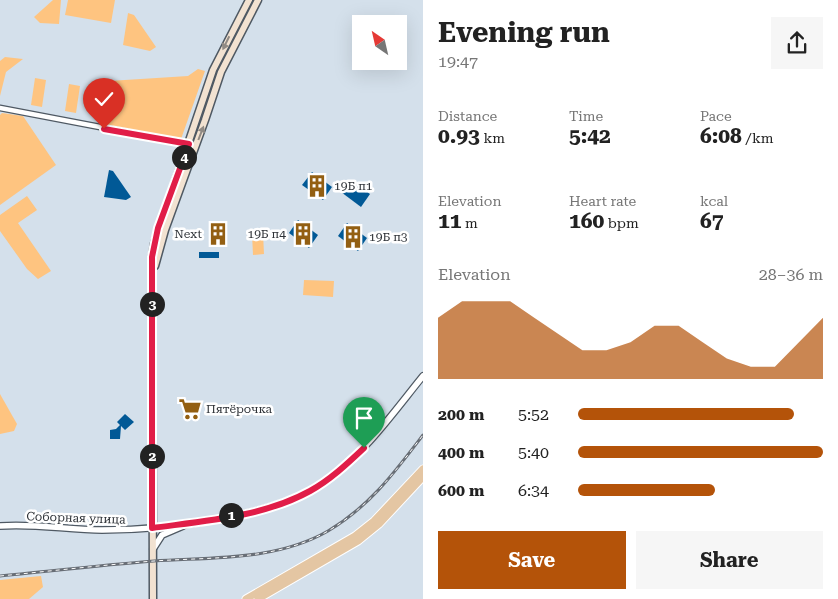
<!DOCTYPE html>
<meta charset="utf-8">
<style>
body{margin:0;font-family:"Roboto Serif",serif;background:#f6f6f6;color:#222;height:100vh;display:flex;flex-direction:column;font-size:19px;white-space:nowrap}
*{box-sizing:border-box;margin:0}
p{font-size:16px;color:#767676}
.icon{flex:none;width:28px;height:28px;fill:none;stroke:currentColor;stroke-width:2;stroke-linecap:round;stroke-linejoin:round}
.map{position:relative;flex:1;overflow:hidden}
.panel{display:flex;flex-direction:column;background:#fff;width:415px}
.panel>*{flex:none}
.needle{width:32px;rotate:326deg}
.controls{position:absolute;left:352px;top:15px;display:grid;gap:10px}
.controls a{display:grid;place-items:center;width:55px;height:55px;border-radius:0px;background:#fff;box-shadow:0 5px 20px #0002;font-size:25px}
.pin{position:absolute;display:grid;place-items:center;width:42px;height:42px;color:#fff;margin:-51px -21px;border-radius:50% 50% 50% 0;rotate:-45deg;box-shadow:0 0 5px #0007}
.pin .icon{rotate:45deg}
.km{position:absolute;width:25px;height:25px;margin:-12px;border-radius:50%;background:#222;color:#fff;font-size:14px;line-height:25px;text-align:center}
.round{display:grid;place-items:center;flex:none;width:52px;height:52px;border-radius:0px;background:#f6f6f6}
.summary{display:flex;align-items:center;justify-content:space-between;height:85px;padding:0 15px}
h1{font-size:28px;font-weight:700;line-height:38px}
.metrics{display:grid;grid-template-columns:repeat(3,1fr);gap:8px;height:85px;padding:5px 15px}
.metrics div{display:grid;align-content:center}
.metrics b{font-size:21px;font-weight:700}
.metrics small{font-size:14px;font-weight:400}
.metrics p{font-size:14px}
.chart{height:140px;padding:10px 15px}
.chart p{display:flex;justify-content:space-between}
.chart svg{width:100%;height:90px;margin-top:5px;fill:#b45309;opacity:.7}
.primary-button{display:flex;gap:10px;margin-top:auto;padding:10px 15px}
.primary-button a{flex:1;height:58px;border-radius:0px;background:#b45309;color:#fff;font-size:20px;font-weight:700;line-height:58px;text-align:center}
.primary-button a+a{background:#f6f6f6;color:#222}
ul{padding:0 15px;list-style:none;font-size:16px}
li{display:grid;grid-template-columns:80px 60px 1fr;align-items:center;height:38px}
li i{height:12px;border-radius:6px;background:#b45309}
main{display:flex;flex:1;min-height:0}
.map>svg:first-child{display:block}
</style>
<main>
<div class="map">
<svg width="423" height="599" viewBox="0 0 423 599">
<rect width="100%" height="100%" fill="#d4e0eb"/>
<g fill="#fec480">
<polygon points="53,0 61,0 59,24 40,23 34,17"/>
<polygon points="68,0 115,0 111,23 65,15"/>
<polygon points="128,13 134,15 156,47 150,51 123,45"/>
<polygon points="5,57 23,59 6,72 0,96 0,61"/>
<polygon points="198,69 205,71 180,142 100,128 109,81 188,76"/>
<polygon points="35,78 46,80 42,107 31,105"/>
<polygon points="69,84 80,86 76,113 65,111"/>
<polygon points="2,113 23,116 56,165 0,205 0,115"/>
<polygon points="27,196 37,210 18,223 51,271 38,279 27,269 0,231 0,215"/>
<polygon points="263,233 264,254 253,255 252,234"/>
<polygon points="304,280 334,281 333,297 303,295"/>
<polygon points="0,394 17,424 14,431 0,434"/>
<polygon points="41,576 43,587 29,599 0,599 0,580"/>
</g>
<g fill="#015996">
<polygon points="109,170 113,171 131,197 126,200 104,197"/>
<polygon points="312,172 332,187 323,200 302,185"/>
<polygon points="350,180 370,194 361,207 341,192"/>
<polygon points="298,220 318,235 309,248 289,233"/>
<polygon points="347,223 367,238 358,251 338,236"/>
<polygon points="210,226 226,226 227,242 210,242"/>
<rect x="199" y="252" width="20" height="6"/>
<polygon points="125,414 134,422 125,430 121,426 120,439 110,439 110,430 116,429 120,425 117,422"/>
</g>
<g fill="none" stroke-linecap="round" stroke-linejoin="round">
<defs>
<polyline id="minor" points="0,108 189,144"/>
<g id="tertiary">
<path d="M0 526C34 523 68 530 102 530 164 530 275 518 326 481 365 453 393 413 423 376"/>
<polyline points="153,549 162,535 183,526"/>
</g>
<g id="secondary">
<polyline points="155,266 165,230 205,120 221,72 258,0"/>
<polyline points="153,599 152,257 154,244 213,70 249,0"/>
</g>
<g id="primary">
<polyline points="246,599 355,536 374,521 423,469"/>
<polyline points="258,599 358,541 379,524 423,477"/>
</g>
</defs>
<use href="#minor" stroke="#4f5963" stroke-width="7"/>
<use href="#tertiary" stroke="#4f5963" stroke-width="8"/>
<use href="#secondary" stroke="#4f5963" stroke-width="9"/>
<use href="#primary" stroke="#fff" stroke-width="9"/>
<use href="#minor" stroke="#fff" stroke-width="4.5"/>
<use href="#tertiary" stroke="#fff" stroke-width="5.5"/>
<use href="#secondary" stroke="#f2e2d1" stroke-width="6"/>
<use href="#primary" stroke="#e4c6a3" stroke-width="7"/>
<defs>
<path id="rail" d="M0 576C51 571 103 565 154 561 212 557 276 561 328 531 370 506 394 473 423 435"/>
</defs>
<use href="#rail" stroke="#686e76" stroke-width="3"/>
<use href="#rail" stroke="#fff" stroke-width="1" stroke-dasharray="4" stroke-linecap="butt"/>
</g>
<defs><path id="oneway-solid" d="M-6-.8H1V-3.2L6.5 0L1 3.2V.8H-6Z" transform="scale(1.25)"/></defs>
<g fill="#908a84">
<use href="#oneway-solid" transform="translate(226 43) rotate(116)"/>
<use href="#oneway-solid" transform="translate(201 133) rotate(-69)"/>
</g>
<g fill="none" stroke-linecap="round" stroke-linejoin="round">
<defs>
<path id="route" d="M104 129 189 144 158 228 152 257V528C204 521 263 517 310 491 330 480 347 464 364 448"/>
</defs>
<use href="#route" stroke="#fff" stroke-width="10"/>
<use href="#route" stroke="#e11d48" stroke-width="6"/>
</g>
<defs>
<symbol id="building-bare" viewBox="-9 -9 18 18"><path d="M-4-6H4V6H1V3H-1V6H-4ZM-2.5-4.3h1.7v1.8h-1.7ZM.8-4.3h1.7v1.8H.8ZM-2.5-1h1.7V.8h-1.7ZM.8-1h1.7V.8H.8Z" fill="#935f12" stroke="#fff" stroke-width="2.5" paint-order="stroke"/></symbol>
<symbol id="supermarket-bare" viewBox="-9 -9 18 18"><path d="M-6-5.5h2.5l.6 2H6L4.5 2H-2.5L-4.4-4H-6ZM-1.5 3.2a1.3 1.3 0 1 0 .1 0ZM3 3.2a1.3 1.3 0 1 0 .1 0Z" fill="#935f12" stroke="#fff" stroke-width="2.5" paint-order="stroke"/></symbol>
</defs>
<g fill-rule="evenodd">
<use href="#building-bare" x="301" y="170" width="32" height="32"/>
<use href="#building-bare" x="202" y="218" width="32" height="32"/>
<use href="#building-bare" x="287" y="218" width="32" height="32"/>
<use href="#building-bare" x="337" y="221" width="32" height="32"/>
<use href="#supermarket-bare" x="174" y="393" width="32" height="32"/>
</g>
<g text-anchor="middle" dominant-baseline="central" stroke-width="5" stroke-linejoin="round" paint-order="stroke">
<g font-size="12" fill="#2e3237" stroke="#fff" text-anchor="start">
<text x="334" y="186">19Б п1</text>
<text x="202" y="234" text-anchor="end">Next</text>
<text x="286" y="234" text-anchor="end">19Б п4</text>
<text x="369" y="237">19Б п3</text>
<text x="206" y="409">Пятёрочка</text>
</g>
<g font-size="12" fill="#2e3237" stroke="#fff">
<text transform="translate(76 518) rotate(2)">Соборная улица</text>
</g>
</g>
</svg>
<div class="controls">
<a><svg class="needle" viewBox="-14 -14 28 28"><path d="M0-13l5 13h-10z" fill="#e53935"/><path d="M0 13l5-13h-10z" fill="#767676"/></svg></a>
</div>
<div class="pin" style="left:364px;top:448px;background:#1e9e55"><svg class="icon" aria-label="arrive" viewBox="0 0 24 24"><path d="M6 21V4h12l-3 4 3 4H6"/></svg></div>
<div class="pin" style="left:104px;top:129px;background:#d93025"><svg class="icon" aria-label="check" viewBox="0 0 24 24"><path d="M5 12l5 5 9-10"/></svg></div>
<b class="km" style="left:231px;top:515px">1</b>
<b class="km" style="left:152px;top:456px">2</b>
<b class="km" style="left:152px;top:304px">3</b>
<b class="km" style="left:184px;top:157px">4</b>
</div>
<section class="panel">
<div class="summary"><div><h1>Evening run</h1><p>19:47</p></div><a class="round"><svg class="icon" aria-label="share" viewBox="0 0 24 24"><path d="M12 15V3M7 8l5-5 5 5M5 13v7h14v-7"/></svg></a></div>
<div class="metrics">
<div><p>Distance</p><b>0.93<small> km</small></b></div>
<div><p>Time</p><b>5:42</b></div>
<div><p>Pace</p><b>6:08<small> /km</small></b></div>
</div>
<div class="metrics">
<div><p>Elevation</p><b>11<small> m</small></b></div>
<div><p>Heart rate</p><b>160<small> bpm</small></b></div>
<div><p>kcal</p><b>67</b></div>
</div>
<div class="chart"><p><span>Elevation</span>28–36 m</p>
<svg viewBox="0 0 160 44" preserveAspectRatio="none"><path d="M0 44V14L10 6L20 6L30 6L40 14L50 22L60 30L70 30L80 26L90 18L100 18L110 26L120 34L130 38L140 38L150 26L160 14V44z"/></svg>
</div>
<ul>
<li><b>200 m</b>5:52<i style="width:88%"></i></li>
<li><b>400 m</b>5:40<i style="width:100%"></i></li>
<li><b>600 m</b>6:34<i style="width:56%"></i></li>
</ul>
<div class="primary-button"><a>Save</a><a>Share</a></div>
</section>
</main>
